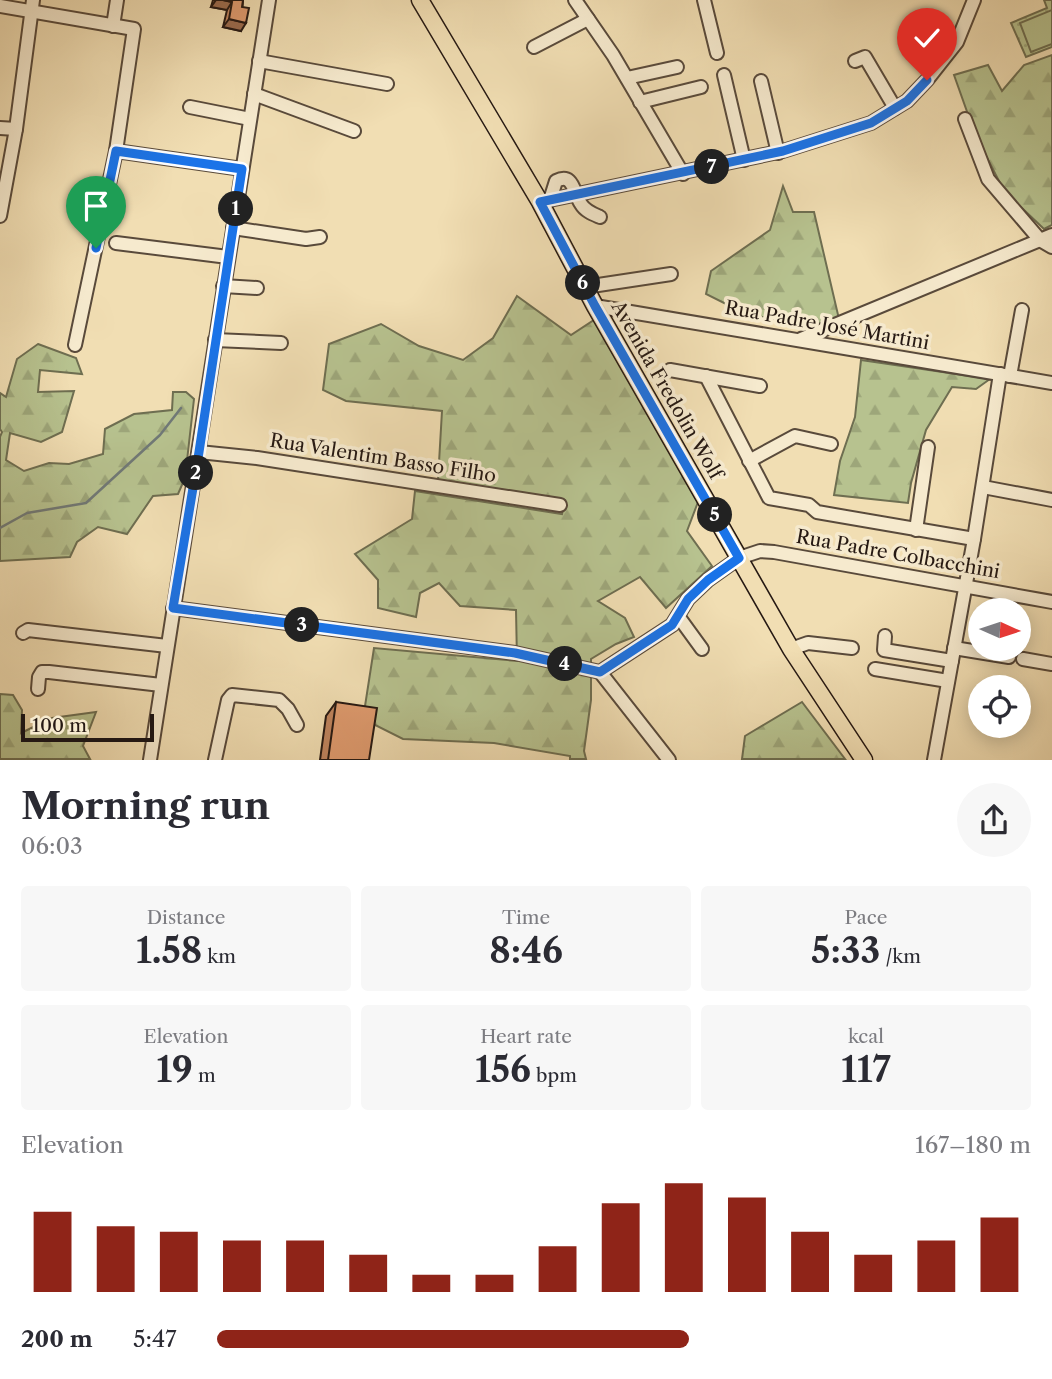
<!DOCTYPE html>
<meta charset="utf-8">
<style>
body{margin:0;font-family:"Libre Caslon Text",serif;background:#f7f7f7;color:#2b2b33;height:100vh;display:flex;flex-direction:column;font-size:26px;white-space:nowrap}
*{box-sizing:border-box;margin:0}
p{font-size:23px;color:#7c7c81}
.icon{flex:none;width:38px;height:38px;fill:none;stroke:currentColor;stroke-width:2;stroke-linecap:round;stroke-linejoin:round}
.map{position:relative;height:760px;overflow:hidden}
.panel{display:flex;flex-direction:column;background:#fff;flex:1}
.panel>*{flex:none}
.needle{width:46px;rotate:93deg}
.fabs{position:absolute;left:968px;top:598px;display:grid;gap:14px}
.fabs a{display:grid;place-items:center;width:63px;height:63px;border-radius:50%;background:#fff;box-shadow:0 4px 18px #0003;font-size:35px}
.scale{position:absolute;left:21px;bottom:18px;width:133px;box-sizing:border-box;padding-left:7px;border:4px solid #261913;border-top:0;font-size:19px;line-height:24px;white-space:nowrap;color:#261913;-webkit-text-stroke:5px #f6eace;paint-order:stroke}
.pin{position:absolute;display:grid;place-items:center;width:60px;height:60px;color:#fff;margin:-72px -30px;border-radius:50% 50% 50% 0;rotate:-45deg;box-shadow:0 0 7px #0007}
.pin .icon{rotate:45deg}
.km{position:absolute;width:35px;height:35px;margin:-18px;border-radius:50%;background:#222;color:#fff;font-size:19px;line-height:35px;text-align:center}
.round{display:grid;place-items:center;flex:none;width:74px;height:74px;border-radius:37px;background:#f7f7f7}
.summary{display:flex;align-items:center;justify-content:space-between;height:119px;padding:0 21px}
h1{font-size:38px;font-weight:700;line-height:52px}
.figures{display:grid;grid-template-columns:repeat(3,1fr);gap:10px;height:119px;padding:7px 21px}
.figures div{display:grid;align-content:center;border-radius:7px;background:#f7f7f7;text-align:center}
.figures b{font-size:35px;font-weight:700}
.figures small{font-size:19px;font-weight:400}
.figures p{font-size:19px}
.chart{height:196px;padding:14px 21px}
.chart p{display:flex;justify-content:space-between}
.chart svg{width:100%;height:126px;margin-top:7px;stroke:#8f2418;stroke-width:6}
ul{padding:0 21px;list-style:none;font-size:23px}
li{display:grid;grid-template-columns:112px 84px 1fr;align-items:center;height:52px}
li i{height:18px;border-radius:9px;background:#8f2418}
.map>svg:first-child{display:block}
</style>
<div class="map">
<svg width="1052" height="760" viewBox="0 0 1052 760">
<defs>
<pattern id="grass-dots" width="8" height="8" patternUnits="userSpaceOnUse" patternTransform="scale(1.75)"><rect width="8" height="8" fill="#b7c28f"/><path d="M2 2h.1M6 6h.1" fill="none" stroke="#9da67a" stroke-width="1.8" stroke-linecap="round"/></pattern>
<pattern id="forest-firs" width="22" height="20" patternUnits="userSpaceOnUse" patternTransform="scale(1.75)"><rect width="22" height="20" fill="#b7c28f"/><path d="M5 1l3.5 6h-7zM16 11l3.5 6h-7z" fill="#9da67a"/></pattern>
</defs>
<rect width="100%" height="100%" fill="#f1deb3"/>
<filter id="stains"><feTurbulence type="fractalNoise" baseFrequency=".00286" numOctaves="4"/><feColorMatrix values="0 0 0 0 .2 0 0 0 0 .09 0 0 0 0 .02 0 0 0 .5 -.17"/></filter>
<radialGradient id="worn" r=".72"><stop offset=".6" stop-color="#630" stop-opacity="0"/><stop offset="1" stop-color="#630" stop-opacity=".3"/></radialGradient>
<polygon fill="url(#grass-dots)" stroke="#6e6e51" stroke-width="2" points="1044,0 1052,0 1052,47 1026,57 1011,23 1047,8"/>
<g fill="url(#forest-firs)" stroke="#6e6e51" stroke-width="2">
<polygon points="1052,55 1052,225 1044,229 1004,191 975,134 954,75 988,65 1002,91 1024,65"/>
<polygon points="783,186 793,212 814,212 839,319 809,329 742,312 706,294 711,271 770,230"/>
<polygon points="517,296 571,335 597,318 698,502 687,531 712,566 666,608 640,577 598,601 625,618 634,637 616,644 591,659 591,700 584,751 586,759 570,759 570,756 494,743 403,739 363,719 374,648 517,661 516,610 460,606 439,583 420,593 416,617 378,608 378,580 355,554 412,519 415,491 562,514 565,500 438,480 442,411 346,401 323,390 329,344 381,324 419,346 463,360 493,338"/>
<polygon points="38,344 76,358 82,374 40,370 38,392 74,391 62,432 41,442 10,433 6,460 24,471 49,463 69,464 103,454 105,429 134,414 172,410 173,392 186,392 194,399 185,478 178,494 153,496 127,534 98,527 77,542 70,557 0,561 0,437 2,432 0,429 0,393 6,397 17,359"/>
<polygon points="861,360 990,379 976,389 952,387 926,430 911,483 908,503 834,495 840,461 855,417"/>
<polygon points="0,694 13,695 22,710 21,733 52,718 96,712 83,746 90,759 0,759"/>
<polygon points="802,702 845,759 742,759 745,736"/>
</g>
<polygon fill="#b7c28f" stroke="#6e6e51" stroke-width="2" points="1052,10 1052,44 1031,52 1020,23"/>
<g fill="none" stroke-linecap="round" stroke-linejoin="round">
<polyline stroke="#707977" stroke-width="2.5" points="0,528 27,513 86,503 160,435 181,408"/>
<defs>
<g id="minor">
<polyline points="575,0 613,55 683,174"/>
<polyline points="704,0 717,53"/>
<polyline points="0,6 134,29 116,151 75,345"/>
<polyline points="113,26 117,0"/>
<polyline points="534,47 588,19"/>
<polyline points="259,61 387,84"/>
<polyline points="855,61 865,57 895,108"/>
<polyline points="724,75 744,160"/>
<polyline points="627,78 677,67"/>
<polyline points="761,81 778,153"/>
<polyline points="254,94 354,131"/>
<polyline points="640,102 701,87"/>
<polyline points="190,107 250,119"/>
<polyline points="965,119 988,179 1040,240 1052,247"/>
<polyline points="0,128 16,129"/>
<polyline points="116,151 242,169"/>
<path d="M550 200 556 181C574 172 573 193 581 204 585 211 593 214 600 217"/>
<polyline points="540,202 783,151 871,123 907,101 927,80 957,42 974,0"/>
<polyline points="0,216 16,129 33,0"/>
<polyline points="233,228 306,239 320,237"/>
<polyline points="116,243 228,257"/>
<polyline points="223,286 257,288"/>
<polyline points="585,287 671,274"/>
<polyline points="595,306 1052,383"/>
<polyline points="801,339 1052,235"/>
<polyline points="215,340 281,343"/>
<polyline points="670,370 760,386"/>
<polyline points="706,376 769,498 809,505 817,512 974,539"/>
<polyline points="1010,376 1022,310"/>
<polyline points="199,452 257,458 560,505"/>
<polyline points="749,461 795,436 831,444"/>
<polyline points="983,487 1052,500"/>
<polyline points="916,530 928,447"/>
<polyline points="173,608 515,653 600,672 672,625 688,599 708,580 739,558 760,551 774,552 1052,602"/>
<polyline points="678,616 702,649"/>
<polyline points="23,633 28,630 167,646"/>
<polyline points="885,636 884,650 952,661"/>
<polyline points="954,648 1009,657"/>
<polyline points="791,649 808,643 852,648"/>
<polyline points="1023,659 1052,664"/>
<polyline points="875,669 948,681"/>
<polyline points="600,672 669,760"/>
<polyline points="38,689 39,677 42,672 49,672 161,685"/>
<polyline points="150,760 269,0"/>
<polyline points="215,760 228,700 232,695 279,700 288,709 297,725"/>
<polyline points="934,760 974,539 1000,374"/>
</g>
<polyline id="major" points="420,0 540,202 595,306 791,649 864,760"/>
</defs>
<use href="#minor" stroke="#594a3b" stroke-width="16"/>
<use href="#major" stroke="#261913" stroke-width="19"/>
<use href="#minor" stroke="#f6eace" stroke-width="12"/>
<use href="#major" stroke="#f1deb3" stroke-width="16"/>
</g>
<g fill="#c0855f" stroke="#261913" stroke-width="2">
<polygon points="213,0 243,0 241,31 223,27 227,10 211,7"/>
<polygon points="336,702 369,760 320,760 326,716"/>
</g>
<g fill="#9c6c4e" stroke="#261913" stroke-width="2">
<polygon points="216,0 223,0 232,2 227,10 211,7"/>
<polygon points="229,19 246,23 241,31 223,27"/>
</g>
<g fill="#df9b6f" stroke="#261913" stroke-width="2">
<polygon points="223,0 243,0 242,7 249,8 246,23 229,19 232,2"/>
<polygon points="336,702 377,708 369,760 328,760"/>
</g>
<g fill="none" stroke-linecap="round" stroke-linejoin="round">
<defs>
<polyline id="route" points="96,248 116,151 242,169 199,452 173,608 515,653 600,672 672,625 688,599 708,580 739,558 595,306 540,202 783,151 871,123 907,101 927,80"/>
</defs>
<use href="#route" stroke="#fff" stroke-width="14"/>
<use href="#route" stroke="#1a73e8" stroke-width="9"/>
</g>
<g text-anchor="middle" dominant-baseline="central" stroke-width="7" stroke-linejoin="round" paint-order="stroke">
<g font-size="19" fill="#261913" stroke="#f6eace">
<text transform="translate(827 325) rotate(10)">Rua Padre José Martini</text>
<text transform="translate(667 390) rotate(60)">Avenida Fredolin Wolf</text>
<text transform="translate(383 458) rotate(9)">Rua Valentim Basso Filho</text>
<text transform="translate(898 554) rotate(10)">Rua Padre Colbacchini</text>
</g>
</g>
<rect width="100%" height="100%" filter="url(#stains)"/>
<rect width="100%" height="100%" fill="url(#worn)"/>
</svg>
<div class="fabs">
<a><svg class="needle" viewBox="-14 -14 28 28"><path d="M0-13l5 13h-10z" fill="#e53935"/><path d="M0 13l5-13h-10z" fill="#7c7c81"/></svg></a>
<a><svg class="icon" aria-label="locate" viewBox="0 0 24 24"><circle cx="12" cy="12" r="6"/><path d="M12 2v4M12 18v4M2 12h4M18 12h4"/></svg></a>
</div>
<div class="scale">100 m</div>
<div class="pin" style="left:96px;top:248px;background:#1e9e55"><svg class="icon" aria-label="arrive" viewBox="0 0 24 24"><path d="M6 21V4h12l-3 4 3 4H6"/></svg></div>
<div class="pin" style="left:927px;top:80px;background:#d93025"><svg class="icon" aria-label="check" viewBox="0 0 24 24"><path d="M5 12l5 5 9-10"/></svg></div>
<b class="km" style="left:236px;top:209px">1</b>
<b class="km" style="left:196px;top:473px">2</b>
<b class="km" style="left:302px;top:625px">3</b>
<b class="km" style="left:565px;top:664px">4</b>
<b class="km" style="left:715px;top:515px">5</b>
<b class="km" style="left:583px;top:283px">6</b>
<b class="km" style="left:712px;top:167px">7</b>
</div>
<section class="panel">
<div class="summary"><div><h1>Morning run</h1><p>06:03</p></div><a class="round"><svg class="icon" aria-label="share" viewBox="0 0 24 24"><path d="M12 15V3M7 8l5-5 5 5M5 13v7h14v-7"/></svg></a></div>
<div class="figures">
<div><p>Distance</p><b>1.58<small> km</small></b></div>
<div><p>Time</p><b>8:46</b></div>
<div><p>Pace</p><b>5:33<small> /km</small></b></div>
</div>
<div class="figures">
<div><p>Elevation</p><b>19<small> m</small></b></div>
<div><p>Heart rate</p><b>156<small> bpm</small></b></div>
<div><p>kcal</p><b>117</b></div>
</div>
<div class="chart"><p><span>Elevation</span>167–180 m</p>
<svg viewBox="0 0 160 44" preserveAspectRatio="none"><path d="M5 44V16M15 44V21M25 44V23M35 44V26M45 44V26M55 44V31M65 44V38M75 44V38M85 44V28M95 44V13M105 44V6M115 44V11M125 44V23M135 44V31M145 44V26M155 44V18"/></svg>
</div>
<ul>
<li><b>200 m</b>5:47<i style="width:58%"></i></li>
</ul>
</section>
